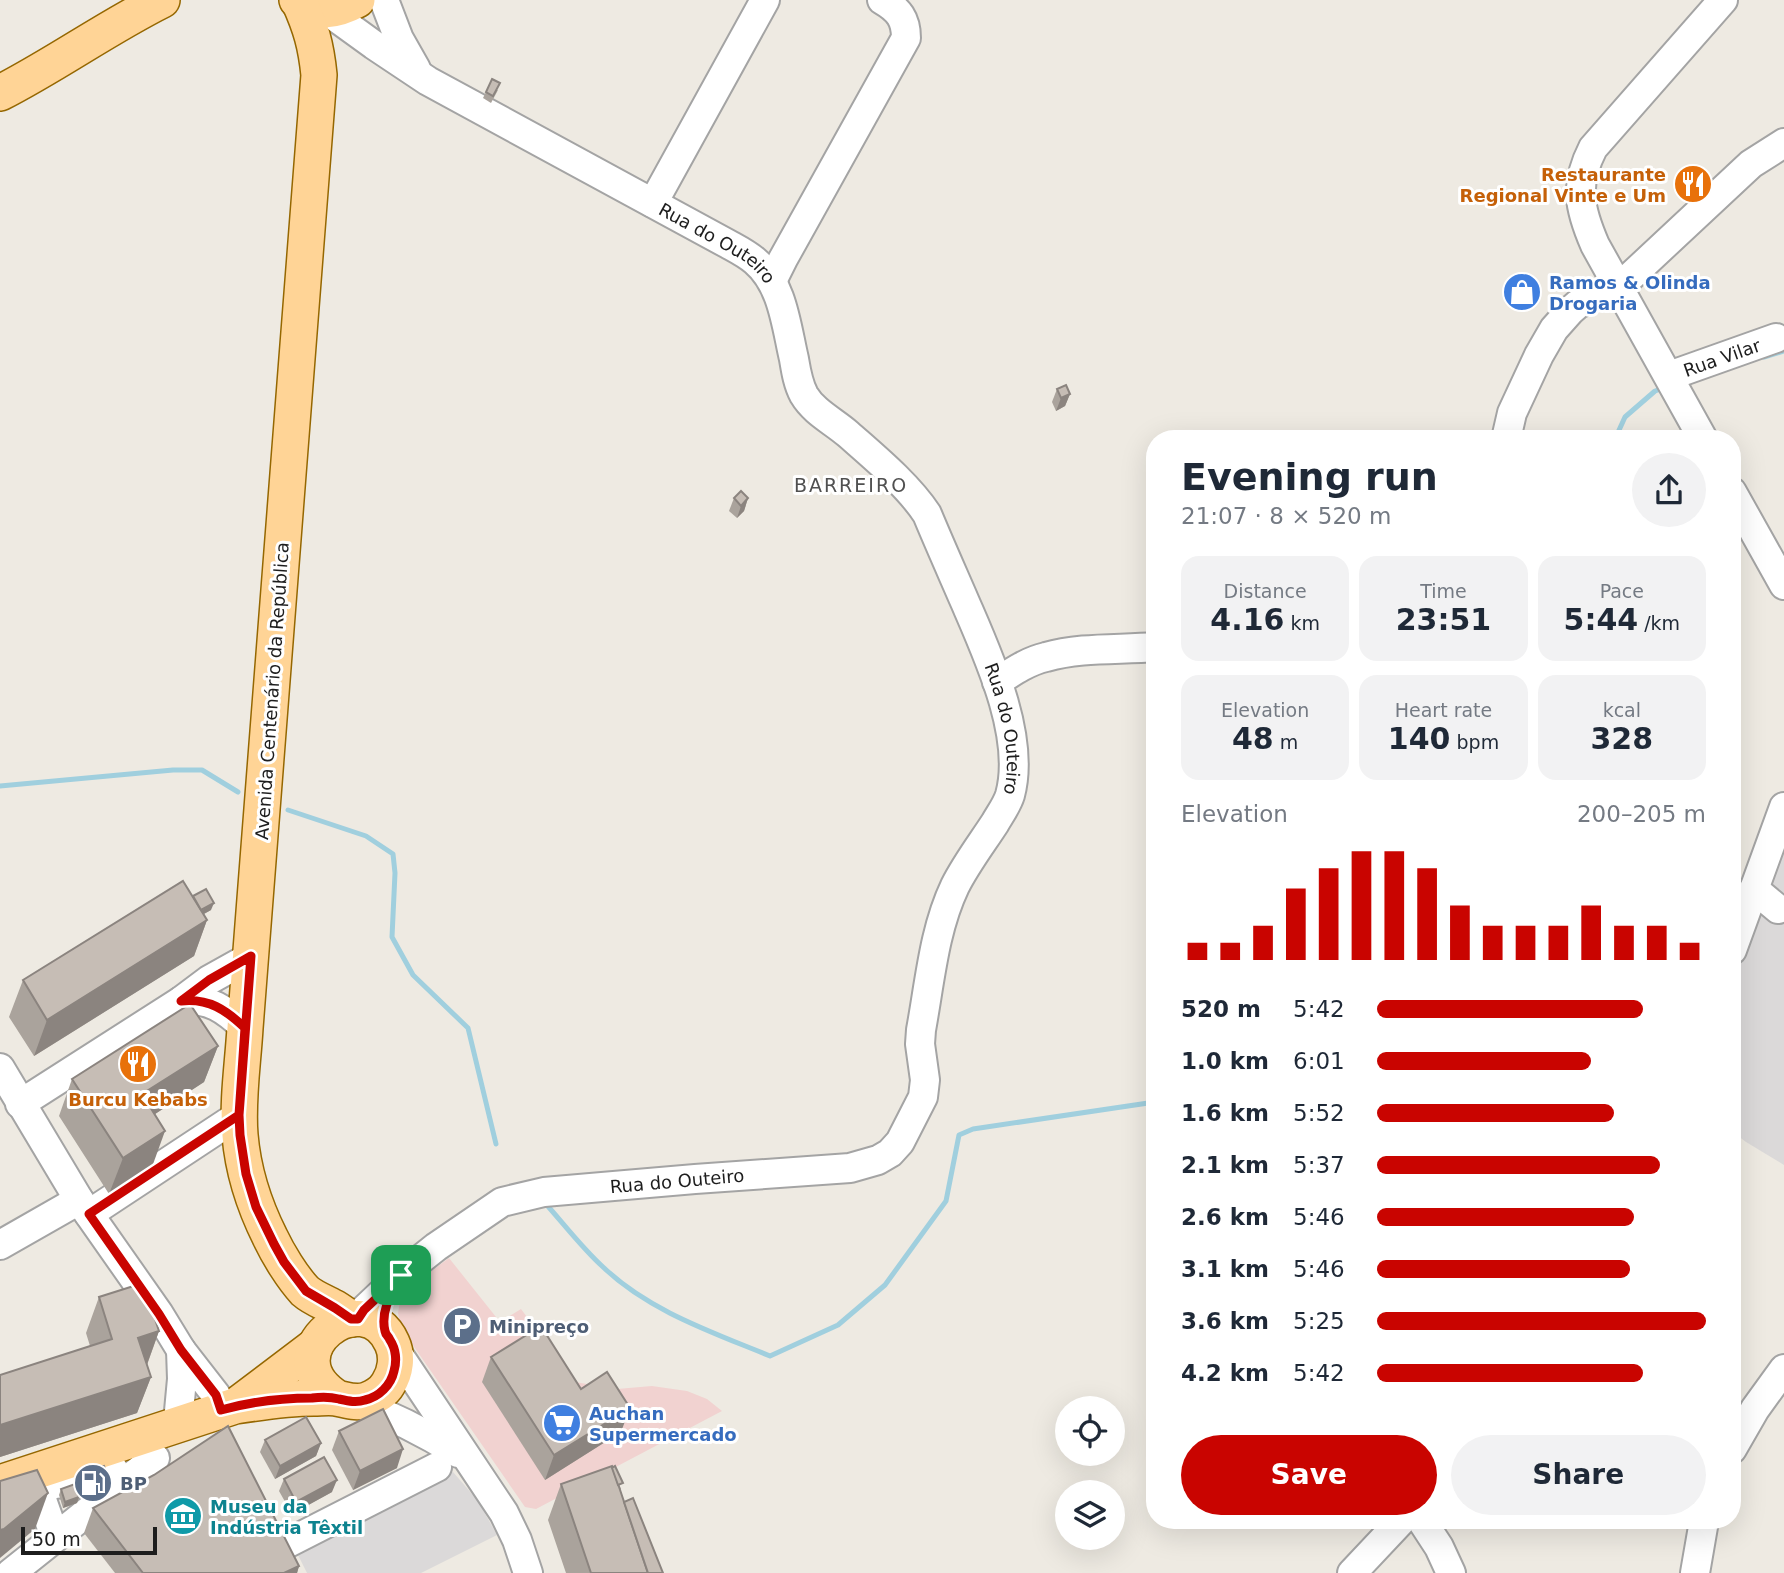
<!DOCTYPE html>
<meta charset="utf-8">
<style>
body{margin:0;font-family:"DejaVu Sans",sans-serif;background:#f2f2f3;color:#1f2937;height:100vh;display:flex;flex-direction:column;font-size:26px;white-space:nowrap}
*{box-sizing:border-box;margin:0}
p{font-size:23px;color:#747a83}
.icon{flex:none;width:38px;height:38px;fill:none;stroke:currentColor;stroke-width:2;stroke-linecap:round;stroke-linejoin:round}
.map{position:relative;flex:1;overflow:hidden}
.panel{position:absolute;left:1146px;top:430px;width:595px;height:1099px;display:flex;flex-direction:column;background:#fff;border-radius:28px;box-shadow:0 7px 28px #0002}
.panel>*{flex:none}
.controls{position:absolute;left:1055px;top:1396px;display:grid;gap:14px}
.controls a{display:grid;place-items:center;width:70px;height:70px;border-radius:50%;background:#fff;box-shadow:0 7px 28px #0002;font-size:35px}
.scale{position:absolute;left:21px;bottom:18px;width:136px;box-sizing:border-box;padding-left:7px;border:4px solid #1d1d1d;border-top:0;font-size:19px;line-height:24px;white-space:nowrap;color:#1d1d1d;-webkit-text-stroke:5px #fff;paint-order:stroke}
.pin{position:absolute;display:grid;place-items:center;width:60px;height:60px;color:#fff;margin:-30px;border-radius:14px;box-shadow:0 4px 10px #0006}
.round{display:grid;place-items:center;flex:none;width:74px;height:74px;border-radius:37px;background:#f2f2f3}
.head{display:flex;align-items:center;justify-content:space-between;height:119px;padding:0 35px}
h1{font-size:38px;font-weight:700;line-height:52px}
.figures{display:grid;grid-template-columns:repeat(3,1fr);gap:10px;height:119px;padding:7px 35px}
.figures div{display:grid;align-content:center;border-radius:18px;background:#f2f2f3;text-align:center}
.figures b{font-size:30px;font-weight:700}
.figures small{font-size:19px;font-weight:400}
.figures p{font-size:19px}
.chart{height:196px;padding:14px 35px}
.chart p{display:flex;justify-content:space-between}
.chart svg{width:100%;height:126px;margin-top:7px;stroke:#c90400;stroke-width:6}
.button{display:flex;gap:14px;margin-top:auto;padding:14px 35px}
.button a{flex:1;height:80px;border-radius:42px;background:#c90400;color:#fff;font-size:28px;font-weight:700;line-height:80px;text-align:center}
.button a+a{background:#f2f2f3;color:#1f2937}
ul{padding:0 35px;list-style:none;font-size:23px}
li{display:grid;grid-template-columns:112px 84px 1fr;align-items:center;height:52px}
li i{height:18px;border-radius:9px;background:#c90400}
.map>svg:first-child{display:block}
</style>
<div class="map">
<svg width="1784" height="1573" viewBox="0 0 1784 1573">
<rect width="100%" height="100%" fill="#eeeae2"/>
<g fill="#dbd9d9">
<polygon points="1784,838 1784,1165 1746,1142 1733,1132 1732,980"/>
<polygon points="453,1472 478,1501 497,1535 421,1573 307,1573 295,1549"/>
</g>
<polygon fill="#f1d2d0" points="449,1258 500,1322 521,1309 575,1382 617,1389 652,1386 687,1391 707,1399 722,1411 536,1509 525,1507 401,1328 398,1313 400,1301 407,1289"/>
<g fill="none" stroke-linecap="round" stroke-linejoin="round">
<g stroke="#a0cfde" stroke-width="5">
<polyline points="1764,357 1784,351"/>
<polyline points="1615,439 1625,417 1655,391 1664,388"/>
<polyline points="0,786 173,770 202,770 238,792"/>
<polyline points="288,810 366,836 393,854 395,873 392,937 413,975 468,1028 496,1144"/>
<path d="M545 1203C564 1224 582 1248 603 1267 649 1311 712 1332 770 1356L838 1325 885 1285 946 1201 959 1135 973 1129 1155 1102"/>
</g>
<defs>
<g id="minor">
<polyline points="384,0 399,39 416,69"/>
<path id="s1" d="M327 11 374 45 428 81 728 244C737 249 747 254 755 261 783 285 786 325 794 359 796 371 798 384 804 395 814 412 833 421 848 434 874 457 908 485 927 514 939 543 952 572 965 602 988 655 1026 737 1010 795 1007 805 1000 814 995 823 982 843 966 864 955 886 934 930 930 981 921 1030L920 1044 925 1080 923 1097 900 1142 890 1153 878 1160 850 1168 695 1179 544 1192 502 1202 436 1247 401 1275 364 1310 358 1319"/>
<polyline points="653,203 765,0"/>
<path d="M772 281 783 259 906 38C906 19 899 10 882 0"/>
<path id="s2" d="M1669 376 1776 338"/>
<polyline points="1506,439 1512,413 1539,355 1554,329 1570,311 1578,304 1617,285 1631,276 1751,164 1784,143"/>
<path d="M1703 439 1595 245C1579 208 1574 185 1593 148L1723 0"/>
<polyline points="1732,492 1784,585"/>
<path d="M997 682C1012 672 1028 661 1046 657 1081 647 1119 650 1155 647"/>
<polyline points="1754,889 1778,909"/>
<polyline points="1732,950 1784,807"/>
<path d="M181 1001C209 997 226 1010 245 1028"/>
<polyline points="0,1068 79,1200 159,1314 181,1350 216,1395 221,1410"/>
<polyline points="20,1104 181,1001 209,980 252,956"/>
<polyline points="89,1214 239,1115"/>
<polyline points="0,1245 79,1200"/>
<polyline points="394,1348 504,1513 517,1540 528,1573"/>
<polyline points="181,1350 182,1379 179,1411 182,1423"/>
<path d="M355 1402C393 1416 424 1432 458 1453"/>
<polyline points="1732,1449 1755,1409 1784,1369"/>
<polyline points="33,1474 55,1537"/>
<path d="M39 1490C44 1488 50 1485 55 1484 76 1481 99 1490 113 1469"/>
<polyline points="1422,1521 1439,1547 1451,1573"/>
<polyline points="284,1545 437,1467"/>
<polyline points="11,1573 155,1458"/>
<polyline points="1352,1573 1401,1521"/>
<polyline points="1695,1573 1704,1521"/>
</g>
<g id="major">
<path d="M297 0C319 14 335 12 357 0"/>
<path d="M299 1C311 28 316 45 319 75L245 1028C243 1063 237 1100 240 1135 243 1171 254 1205 270 1237 278 1254 292 1277 305 1291 313 1298 324 1302 333 1307 339 1310 345 1315 351 1319"/>
<path d="M0 93C55 65 106 28 162 0"/>
<polyline points="237,1405 315,1346"/>
<path d="M0 1483 235 1406C261 1402 288 1398 314 1398 321 1398 329 1397 336 1398 347 1400 356 1404 367 1400 375 1397 384 1391 388 1384 396 1372 398 1356 392 1343 364 1280 267 1353 337 1398"/>
</g>
</defs>
<use href="#minor" stroke="#a4a4a4" stroke-width="32"/>
<use href="#major" stroke="#956700" stroke-width="38"/>
<use href="#minor" stroke="#fff" stroke-width="28"/>
<use href="#major" stroke="#ffd496" stroke-width="35"/>
</g>
<g fill="#aaa39c">
<polygon points="498,90 491,103 483,98 486,92"/>
<polygon points="1057,389 1070,394 1065,406 1056,411 1052,402"/>
<polygon points="734,498 748,498 744,511 737,518 729,511"/>
<polygon points="193,897 211,910 204,914 207,920 194,956 34,1056 9,1017 23,980"/>
<polygon points="218,1046 204,1082 155,1114 152,1167 109,1194 59,1116 72,1079"/>
<polygon points="99,1297 159,1331 147,1365 151,1377 137,1413 0,1457 0,1375 90,1346 86,1333"/>
<polygon points="491,1357 581,1389 621,1432 545,1480 482,1382"/>
<polygon points="339,1431 397,1468 353,1490 332,1450"/>
<polygon points="265,1440 321,1443 316,1456 275,1479 260,1452"/>
<polygon points="612,1468 621,1489 620,1489 624,1502 663,1573 566,1573 548,1520 561,1484"/>
<polygon points="82,1473 107,1487 84,1494 80,1479"/>
<polygon points="284,1479 332,1492 292,1514 279,1491"/>
<polygon points="61,1489 79,1497 77,1503 63,1508 59,1495"/>
<polygon points="93,1508 299,1566 297,1573 115,1573 84,1533"/>
</g>
<g fill="#8b847f">
<polygon points="1070,394 1065,406 1056,411 1061,398"/>
<polygon points="748,498 744,511 737,518 741,506"/>
<polygon points="214,903 211,910 198,917 201,911"/>
<polygon points="207,920 194,956 34,1056 47,1020"/>
<polygon points="218,1046 204,1082 129,1131 142,1094"/>
<polygon points="165,1131 152,1167 109,1194 123,1158"/>
<polygon points="159,1331 146,1367 138,1338"/>
<polygon points="151,1377 137,1413 0,1457 0,1425"/>
<polygon points="630,1408 621,1432 545,1480 554,1455"/>
<polygon points="321,1443 316,1456 275,1479 280,1466"/>
<polygon points="403,1449 397,1468 353,1490 360,1471"/>
<polygon points="337,1480 332,1492 292,1514 296,1502"/>
<polygon points="109,1481 107,1487 84,1494 86,1488"/>
<polygon points="48,1493 35,1529 0,1558 0,1530"/>
<polygon points="79,1497 77,1503 63,1508 65,1502"/>
<polygon points="299,1566 297,1573 284,1573"/>
</g>
<g fill="#c6bdb5" stroke="#8b847f" stroke-width="2">
<polygon points="492,79 500,83 493,96 486,92"/>
<polygon points="1066,385 1070,394 1061,398 1057,389"/>
<polygon points="741,491 748,498 741,506 734,498"/>
<polygon points="183,881 207,920 47,1020 23,980"/>
<polygon points="206,889 214,903 201,910 193,896"/>
<polygon points="190,1004 218,1046 142,1094 165,1131 123,1158 72,1079"/>
<polygon points="143,1283 159,1331 138,1338 151,1377 0,1425 0,1375 112,1339 99,1297"/>
<polygon points="541,1326 581,1389 607,1372 630,1408 554,1455 491,1357"/>
<polygon points="383,1409 403,1449 360,1471 339,1431"/>
<polygon points="306,1417 321,1443 280,1466 265,1440"/>
<polygon points="228,1426 299,1566 284,1573 143,1573 93,1508 154,1475"/>
<polygon points="324,1457 337,1480 296,1502 284,1479"/>
<polygon points="104,1466 109,1481 86,1488 82,1473"/>
<polygon points="612,1466 648,1573 591,1573 561,1484"/>
<polygon points="615,1466 623,1483 618,1485 612,1468"/>
<polygon points="37,1470 48,1493 4,1529 0,1530 0,1481"/>
<polygon points="75,1484 79,1497 65,1502 61,1489"/>
<polygon points="633,1498 663,1573 648,1573 624,1502"/>
</g>
<g fill="none" stroke-linecap="round" stroke-linejoin="round">
<defs>
<path id="route" d="M401 1275 364 1310 358 1319H351L335 1308 306 1291 284 1262 274 1244 256 1207 246 1174 240 1135 239 1115 245 1028C226 1010 209 998 181 1001L209 980 251 956 239 1115 89 1214 159 1314 181 1350 216 1395 221 1410C250 1402 282 1398 312 1398 320 1397 331 1397 339 1399 348 1401 356 1403 365 1400 379 1397 391 1385 394 1371 397 1361 396 1349 390 1340 388 1335 386 1336 385 1331 380 1311 392 1292 401 1275"/>
</defs>
<use href="#route" stroke="#fff" stroke-width="14"/>
<use href="#route" stroke="#c90400" stroke-width="9"/>
</g>
<defs>
<symbol id="restaurant-disc" viewBox="-11 -11 22 22"><circle r="9.5" fill="#e8710a" stroke="#fff"/><path d="M-5-6h1v4h1v-4h1v4h1v-4h1v5L-1.5 .5V6h-2V.5L-5-1ZM5-6V6H3V1.5H1.5Q1.5-4 5-6Z" fill="#fff"/></symbol>
<symbol id="shop-disc" viewBox="-11 -11 22 22"><circle r="9.5" fill="#3f7fe0" stroke="#fff"/><path d="M-5-2.5h2.3a2.7 3.5 0 0 1 5.4 0H5L5.5 6h-11ZM-1.5-2.5h3a1.5 2.3 0 0 0-3 0Z" fill="#fff"/></symbol>
<symbol id="parking-disc" viewBox="-11 -11 22 22"><circle r="9.5" fill="#5c6f8a" stroke="#fff"/><path d="M-3.5-5.5H1a3.5 3.5 0 0 1 0 7H-1V5.5H-3.5ZM-1-3.4V-.6H.8a1.4 1.4 0 0 0 0-2.8Z" fill="#fff"/></symbol>
<symbol id="supermarket-disc" viewBox="-11 -11 22 22"><circle r="9.5" fill="#3f7fe0" stroke="#fff"/><path d="M-6-5.5h2.5l.6 2H6L4.5 2H-2.5L-4.4-4H-6ZM-1.5 3.2a1.3 1.3 0 1 0 .1 0ZM3 3.2a1.3 1.3 0 1 0 .1 0Z" fill="#fff"/></symbol>
<symbol id="fuel-disc" viewBox="-11 -11 22 22"><circle r="9.5" fill="#5c6f8a" stroke="#fff"/><path d="M-5.5-6h7V0h2V4h1.3V-2.5L3-4.5l.8-.8L6-3V5H2.5V1h-1V6h-7ZM-4.2-4.7v3.2H.2V-4.7Z" fill="#fff"/></symbol>
<symbol id="museum-disc" viewBox="-11 -11 22 22"><circle r="9.5" fill="#0f9aa8" stroke="#fff"/><path d="M0-6L6-3V-2H-6V-3ZM-5-1h2V3h-2ZM-1-1h2V3h-2ZM3-1h2V3H3ZM-6 4H6V6H-6Z" fill="#fff"/></symbol>
</defs>
<g fill-rule="evenodd">
<use href="#restaurant-disc" x="1671" y="162" width="44" height="44"/>
<use href="#shop-disc" x="1500" y="270" width="44" height="44"/>
<use href="#restaurant-disc" x="116" y="1042" width="44" height="44"/>
<use href="#parking-disc" x="440" y="1304" width="44" height="44"/>
<use href="#supermarket-disc" x="540" y="1401" width="44" height="44"/>
<use href="#fuel-disc" x="71" y="1461" width="44" height="44"/>
<use href="#museum-disc" x="161" y="1494" width="44" height="44"/>
</g>
<g text-anchor="middle" dominant-baseline="central" stroke-width="6" stroke-linejoin="round" paint-order="stroke">
<g font-size="18" font-weight="bold" fill="#c56008" stroke="#fff" text-anchor="end">
<text x="1666" y="174">Restaurante<tspan x="1666" dy="21">Regional Vinte e Um</tspan></text>
<text x="138" y="1099" text-anchor="middle">Burcu Kebabs</text>
</g>
<g font-size="18" fill="#1d1d1d" stroke="#fff">
<text stroke="none"><textPath href="#s1" startOffset="455">Rua do Outeiro</textPath></text>
<text stroke="none"><textPath href="#s2" startOffset="56">Rua Vilar</textPath></text>
<text transform="translate(272 691) rotate(-86)">Avenida Centenário da República</text>
<text stroke="none"><textPath href="#s1" startOffset="1043">Rua do Outeiro</textPath></text>
<text transform="translate(677 1181) rotate(-5)">Rua do Outeiro</text>
</g>
<g font-size="18" font-weight="bold" fill="#366cbe" stroke="#fff" text-anchor="start">
<text x="1549" y="282">Ramos &amp; Olinda<tspan x="1549" dy="21">Drogaria</tspan></text>
<text x="589" y="1413">Auchan<tspan x="589" dy="21">Supermercado</tspan></text>
</g>
<g font-size="18" font-weight="bold" fill="#4e5e75" stroke="#fff" text-anchor="start">
<text x="489" y="1326">Minipreço</text>
<text x="120" y="1483">BP</text>
</g>
<g font-size="18" font-weight="bold" fill="#0d838f" stroke="#fff" text-anchor="start">
<text x="210" y="1506">Museu da<tspan x="210" dy="21">Indústria Têxtil</tspan></text>
</g>
<g font-size="19" letter-spacing="2" fill="#505050" stroke="#fff">
<text x="851" y="485">BARREIRO</text>
</g>
</g>
</svg>
<div class="controls">
<a><svg class="icon" aria-label="locate" viewBox="0 0 24 24"><circle cx="12" cy="12" r="6"/><path d="M12 2v4M12 18v4M2 12h4M18 12h4"/></svg></a>
<a><svg class="icon" aria-label="layers" viewBox="0 0 24 24"><path d="M12 4l9 5-9 5-9-5zM3 14l9 5 9-5"/></svg></a>
</div>
<div class="scale">50 m</div>
<div class="pin" style="left:401px;top:1275px;background:#1e9e55"><svg class="icon" aria-label="arrive" viewBox="0 0 24 24"><path d="M6 21V4h12l-3 4 3 4H6"/></svg></div>
<section class="panel">
<div class="head"><div><h1>Evening run</h1><p>21:07 · 8 × 520 m</p></div><a class="round"><svg class="icon" aria-label="share" viewBox="0 0 24 24"><path d="M12 15V3M7 8l5-5 5 5M5 13v7h14v-7"/></svg></a></div>
<div class="figures">
<div><p>Distance</p><b>4.16<small> km</small></b></div>
<div><p>Time</p><b>23:51</b></div>
<div><p>Pace</p><b>5:44<small> /km</small></b></div>
</div>
<div class="figures">
<div><p>Elevation</p><b>48<small> m</small></b></div>
<div><p>Heart rate</p><b>140<small> bpm</small></b></div>
<div><p>kcal</p><b>328</b></div>
</div>
<div class="chart"><p><span>Elevation</span>200–205 m</p>
<svg viewBox="0 0 160 44" preserveAspectRatio="none"><path d="M5 44V38M15 44V38M25 44V32M35 44V19M45 44V12M55 44V6M65 44V6M75 44V12M85 44V25M95 44V32M105 44V32M115 44V32M125 44V25M135 44V32M145 44V32M155 44V38"/></svg>
</div>
<ul>
<li><b>520 m</b>5:42<i style="width:81%"></i></li>
<li><b>1.0 km</b>6:01<i style="width:65%"></i></li>
<li><b>1.6 km</b>5:52<i style="width:72%"></i></li>
<li><b>2.1 km</b>5:37<i style="width:86%"></i></li>
<li><b>2.6 km</b>5:46<i style="width:78%"></i></li>
<li><b>3.1 km</b>5:46<i style="width:77%"></i></li>
<li><b>3.6 km</b>5:25<i style="width:100%"></i></li>
<li><b>4.2 km</b>5:42<i style="width:81%"></i></li>
</ul>
<div class="button"><a>Save</a><a>Share</a></div>
</section>
</div>
